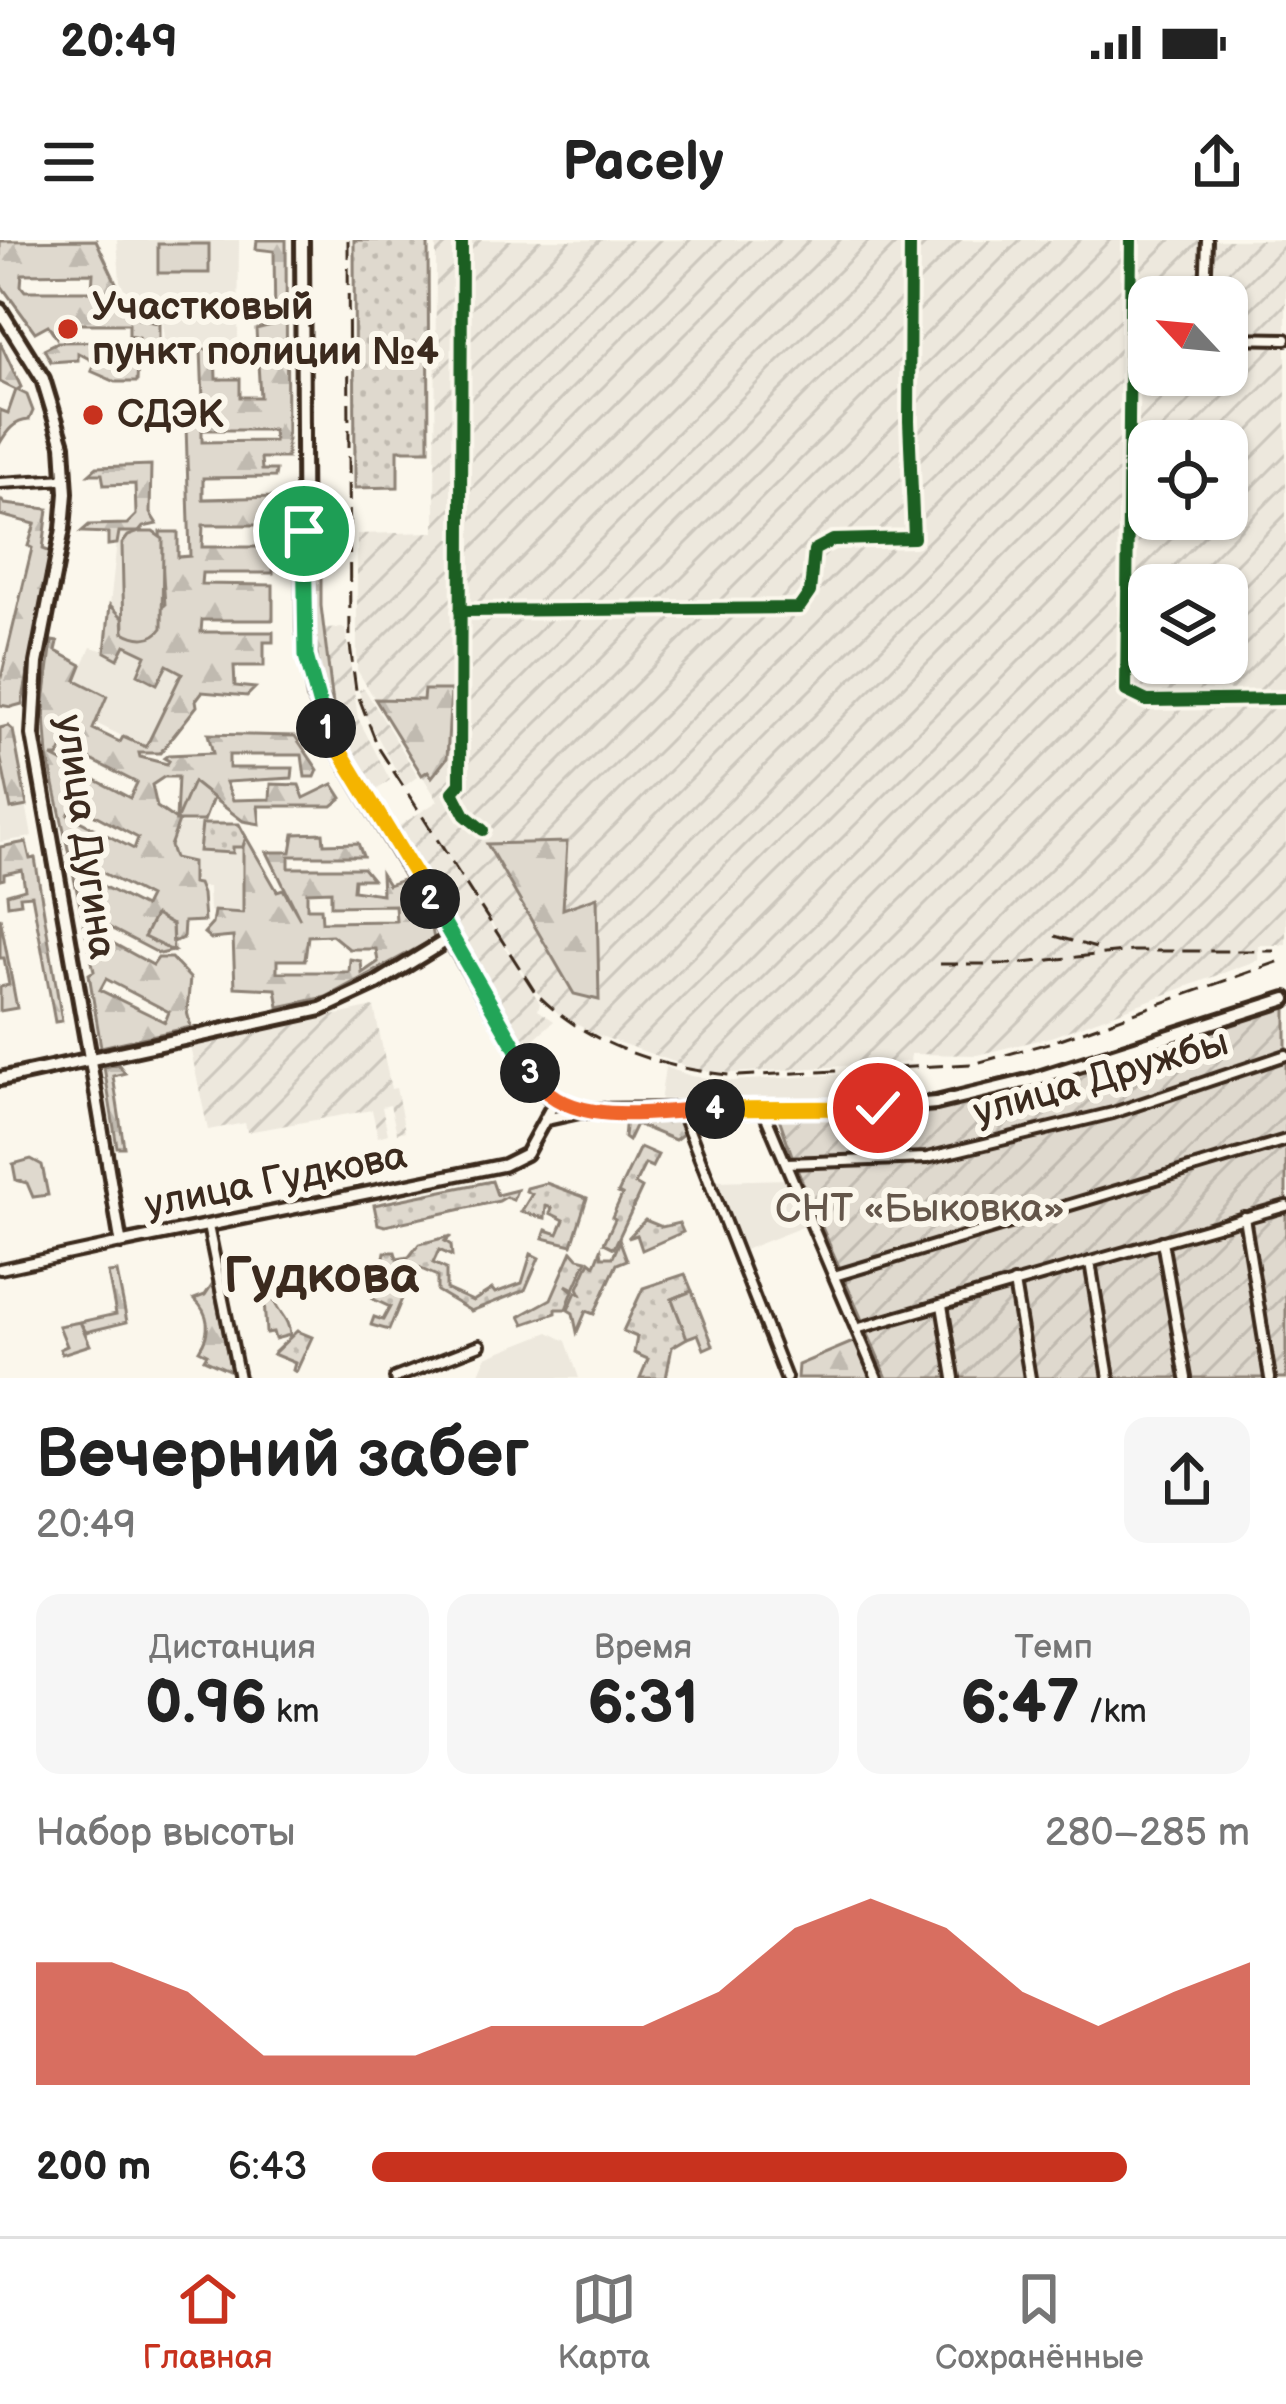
<!DOCTYPE html>
<html lang="ru">
<meta charset="utf-8">
<style>
body{margin:0;font-family:"Balsamiq Sans",sans-serif;background:#f6f6f6;color:#222;height:100vh;display:flex;flex-direction:column;font-size:45px;white-space:nowrap}
*{box-sizing:border-box;margin:0}
p{font-size:39px;color:#767676}
.icon{flex:none;width:66px;height:66px;fill:none;stroke:currentColor;stroke-width:2;stroke-linecap:round;stroke-linejoin:round}
.map{position:relative;height:1138px;overflow:hidden}
.details{display:flex;flex-direction:column;background:#fff;flex:1}
.details>*{flex:none}
.needle{width:78px;rotate:296deg}
.controls{position:absolute;left:1128px;top:36px;display:grid;gap:24px}
.controls a{display:grid;place-items:center;width:120px;height:120px;border-radius:24px;background:#fff;box-shadow:0 3px 9px #0004;font-size:60px}
.pin{position:absolute;display:grid;place-items:center;width:102px;height:102px;color:#fff;margin:-51px;border:6px solid #fff;border-radius:50%;box-shadow:0 3px 12px #0007}
.km{position:absolute;width:60px;height:60px;margin:-30px;border-radius:50%;background:#222;color:#fff;font-size:33px;line-height:60px;text-align:center}
.round{display:grid;place-items:center;flex:none;width:126px;height:126px;border-radius:24px;background:#f6f6f6}
.overview{display:flex;align-items:center;justify-content:space-between;height:204px;padding:0 36px}
h1{font-size:66px;font-weight:700;line-height:90px}
.figures{display:grid;grid-template-columns:repeat(3,1fr);gap:18px;height:204px;padding:12px 36px}
.figures div{display:grid;align-content:center;border-radius:24px;background:#f6f6f6;text-align:center}
.figures b{font-size:60px;font-weight:700}
.figures small{font-size:33px;font-weight:400}
.figures p{font-size:33px}
.chart{height:336px;padding:24px 36px}
.chart p{display:flex;justify-content:space-between}
.chart svg{width:100%;height:216px;margin-top:12px;fill:#c8321e;opacity:.7}
ul{padding:0 36px;list-style:none;font-size:39px}
li{display:grid;grid-template-columns:192px 144px 1fr;align-items:center;height:90px}
li i{height:30px;border-radius:15px;background:#c8321e}
.status{display:flex;justify-content:space-between;align-items:center;height:84px;padding:0 60px;background:#fff;direction:ltr}
.status svg{height:33px;fill:currentColor}
header{display:flex;justify-content:space-between;align-items:center;height:156px;padding:0 36px;background:#fff;font-size:54px;font-weight:700}
.dock{display:flex;justify-content:space-around;align-items:center;height:168px;border-top:3px solid #e0e0e0;background:#fff;font-size:33px;color:#767676}
.dock a{display:grid;justify-items:center;gap:6px}
.dock .selected{color:#c8321e}
.map>svg:first-child{display:block}
</style>
<div class="status"><b>20:49</b><svg viewBox="0 0 49 12"><path d="M0 12V9h3v3zM5 12V6h3v6zM10 12V3h3v9zM15 12V0h3v12zM26 1h20v11H26zM47 4h2v5h-2z"/></svg></div>
<header><svg class="icon" aria-label="menu" viewBox="0 0 24 24"><path d="M4 6h16M4 12h16M4 18h16"/></svg>Pacely<svg class="icon" aria-label="share" viewBox="0 0 24 24"><path d="M12 15V3M7 8l5-5 5 5M5 13v7h14v-7"/></svg></header>
<div class="map">
<svg width="1286" height="1138" viewBox="0 0 1286 1138">
<defs>
<pattern id="industrial-furrows" width="10" height="10" patternUnits="userSpaceOnUse" patternTransform="scale(3)"><rect width="10" height="10" fill="#ede8dd"/><path d="M-1 1l2-2M0 10L10 0M9 11l2-2" fill="none" stroke="#ccc7bd"/></pattern>
<pattern id="grass-dots" width="8" height="8" patternUnits="userSpaceOnUse" patternTransform="scale(3)"><rect width="8" height="8" fill="#dfd9ce"/><path d="M2 2h.1M6 6h.1" fill="none" stroke="#c0bab0" stroke-width="1.8" stroke-linecap="round"/></pattern>
<pattern id="forest-firs" width="22" height="20" patternUnits="userSpaceOnUse" patternTransform="scale(3)"><rect width="22" height="20" fill="#dfd9ce"/><path d="M5 1l3.5 6h-7zM16 11l3.5 6h-7z" fill="#c0bab0"/></pattern>
<pattern id="garden-furrows" width="10" height="10" patternUnits="userSpaceOnUse" patternTransform="scale(3)"><rect width="10" height="10" fill="#dfd9ce"/><path d="M-1 1l2-2M0 10L10 0M9 11l2-2" fill="none" stroke="#c0bab0"/></pattern>
</defs>
<rect width="100%" height="100%" fill="#fbf7ec"/>
<filter id="ink" filterUnits="userSpaceOnUse"><feTurbulence type="fractalNoise" baseFrequency=".00833" numOctaves="2"/><feDisplacementMap in="SourceGraphic" scale="24" xChannelSelector="R" yChannelSelector="G"/><feConvolveMatrix kernelMatrix="1 2 1 2 8 2 1 2 1" color-interpolation-filters="sRGB"/></filter>
<g filter="url(#ink)">
<g fill="#ede8dd">
<polygon points="117,0 239,0 238,105 164,105 163,79 153,78 153,61 130,59 120,41"/>
<polygon points="118,292 178,292 178,417 185,427 146,508 63,467 91,407 105,411"/>
<polygon points="13,490 32,597 0,602 0,492"/>
<polygon points="176,584 239,584 282,659 211,693 214,672 209,671 208,647 173,648 170,606"/>
<polygon points="665,827 691,836 732,841 877,832 879,863 660,862"/>
<polygon points="790,939 810,984 744,1010 716,941"/>
<polygon points="549,1092 566,1101 579,1138 477,1138 486,1117"/>
</g>
<g fill="url(#industrial-furrows)" fill-rule="evenodd">
<path d="M436 0H1286V705H1258V720L1051 797 977 815 911 814 910 822 733 833 697 830 592 793 558 773 535 750 427 584 540 763 538 770 554 781 526 806 396 588 438 561 357 430V294L435 292ZM1149 57H1227V135H1149ZM1149 201H1227V279H1149ZM1149 345H1227V423H1149Z"/>
<polygon points="345,388 358,478 390,540 375,551 353,515 333,464 325,389"/>
<polygon points="364,448 418,536 405,546 367,478 359,450"/>
<polygon points="374,767 391,849 396,848 405,891 397,893 390,865 382,867 388,894 378,897 372,870 247,892 245,883 208,890 190,806"/>
</g>
<g fill="url(#grass-dots)" stroke="#8d8276" stroke-width="3">
<polygon points="354,0 428,0 429,210 398,210 398,247 355,248"/>
<polygon points="202,584 239,584 246,597 243,607 233,607 233,613 199,611"/>
<polygon points="626,876 679,878 683,894 675,900 636,884 628,901 624,898"/>
<polygon points="640,907 658,915 652,927 645,924 635,944 642,948 614,1008 604,1003 615,979 612,977 622,955 618,953"/>
<polygon points="492,941 497,955 517,950 513,960 506,957 499,961 385,986 378,984 374,965"/>
<polygon points="546,943 587,958 572,1005 543,998 546,990 558,994 564,980 550,973 552,968 546,966 545,978 521,972 532,954 526,951 527,948"/>
<polygon points="645,980 662,987 679,983 683,992 642,1010 637,995 628,998"/>
<polygon points="451,996 445,1001 451,1005 452,1016 439,1010 433,1023 446,1029 446,1049 473,1061 492,1049 495,1053 522,1043 531,1014 539,1018 525,1050 471,1071 437,1051 437,1036 405,1022 399,1032 395,1033 383,1022 385,1012 395,1012 397,1019 409,1017 419,1004"/>
<polygon points="620,1001 627,1020 617,1024 594,1074 586,1071 577,1092 573,1073 568,1070 576,1052 581,1054 578,1048 590,1021 595,1025 601,1010 602,1017 613,1017"/>
<polygon points="572,1011 578,1018 587,1020 574,1049 566,1045 573,1051 566,1069 556,1069 556,1073 524,1084 520,1076 551,1059"/>
<polygon points="685,1034 692,1051 672,1059 687,1098 672,1107 666,1138 640,1138 648,1119 634,1113 637,1097 623,1091 643,1048"/>
<polygon points="384,1035 404,1043 406,1049 389,1090 371,1085 374,1077 383,1080 390,1067 373,1059 379,1048 368,1045"/>
<polygon points="297,1091 312,1097 296,1132 293,1130 295,1123 273,1114"/>
</g>
<g fill="url(#forest-firs)" stroke="#8d8276" stroke-width="3" fill-rule="evenodd">
<path d="M96 0 126 64 145 65V80L159 84V120L138 121 137 142H116L91 131 95 122 78 113V120L51 122 44 109 58 102 137 101 138 98 129 96V84H57L56 97 48 85 35 92 0 44V1ZM93 33 92 51H25L21 46 22 34Z"/>
<path d="M257 0H286L287 218H261L262 230H276L275 237 203 238V259L275 257 274 285H203L202 307H274L273 333H202L201 344 273 345V380H202L201 392H273V402H264V426H234L235 446 255 448 247 456 202 452 196 460 197 466 160 513H139L140 517 167 524 169 521 164 518 168 515 213 513 208 494 295 496 318 530 315 537H305L302 515H229V528H293L292 538 226 542 233 560 270 559 271 544 299 545 304 558 333 544 342 558 332 566H258L260 584 243 581 193 543 170 606 174 618 192 622V643L198 644 202 654 204 681 184 682 183 698 173 702 172 685 145 697 173 711 160 714 95 680 89 690 153 725 158 718H171L190 738 187 772 191 787 101 807 89 734 94 731 48 516 44 462 52 401 58 402 56 411 82 425 76 440 107 456 93 489 120 502 123 497 146 507 182 433 167 425 157 444 138 434 146 415 125 405 118 419 105 412 110 365 123 378 124 392 165 365 160 292H178V317L190 316 186 185 203 161 201 109H215L216 139H240V157H260L256 89 275 84 274 11 256 9ZM202 190H273L274 201 202 202ZM64 506 137 543 130 558 52 517H58ZM164 537H178L176 580 157 567 152 545ZM74 564 138 598 134 609 68 575ZM84 623 149 657 144 667 79 634ZM106 739 169 772 165 782 100 750Z"/>
<path d="M0 102 21 147 17 150 27 155 33 171 29 180C14 181 7 191 0 203V170L8 173 16 150 0 142Z"/>
<polygon points="151,225 150,273 157,284 143,287 139,292 119,292 117,304 108,305 108,293 81,292 89,285 127,284 136,275 135,244 104,245 102,234 89,234 97,227"/>
<polygon points="0,259 5,264 48,269 43,309 51,312 22,464 11,467 0,465 0,442 32,308 28,306 35,284 0,275"/>
<polygon points="304,291 321,291 321,366 333,464 306,416"/>
<polygon points="424,450 451,450 447,518 432,537 428,531 422,535 375,459 423,460"/>
<polygon points="8,486 13,490 27,566 11,569 0,515 0,488"/>
<path d="M323 593 324 604 358 603 363 616H289V628H363L372 639H354L353 650 382 654 381 634 388 645 405 639 430 679 434 699 326 757 279 767 276 749 235 747 233 697 211 699 204 693 212 684 214 671 243 673V607L246 597 277 651 283 649 300 679 267 612H291L294 594ZM331 651V666L395 665 396 681 322 682 321 668H307V652ZM332 695 349 709H376L378 722 362 733 361 721 350 719 349 732H277V720H305L308 696Z"/>
<polygon points="26,602 30,619 35,618 62,781 55,782 32,655 20,656 21,663 8,665 7,654 25,649 22,630 4,634 4,639 0,640 0,607"/>
<polygon points="567,602 563,669 597,657 599,760 574,754 487,604"/>
<polygon points="0,677 17,768 0,771 0,747 9,745 4,718 0,718"/>
<polygon points="118,824 125,833 113,836 124,907 117,907 104,827"/>
<polygon points="117,1032 127,1082 86,1092 80,1082 116,1074 108,1033"/>
<path d="M213 1043 231 1131 204 1119 207 1114 199 1110C211 1092 211 1075 194 1059L205 1055Z"/>
<polygon points="860,1099 877,1138 797,1138 798,1125"/>
</g>
<g fill="#dfd9ce" stroke="#8d8276" stroke-width="3">
<rect x="158" y="4" width="51" height="29"/>
<path d="M139 292H153L163 299 162 388C153 401 137 400 124 392L122 304 128 296Z"/>
<polygon points="193,542 213,558 204,581 176,581"/>
<polygon points="155,675 172,685 173,711 144,697"/>
<polygon points="31,919 42,925 48,955 33,957 27,943 16,940 13,924"/>
<polygon points="692,1051 713,1105 704,1109 698,1094 687,1098 672,1059"/>
<path d="M272 1055C276 1072 289 1077 290 1095L275 1099 273 1092 266 1093 264 1058Z"/>
<polygon points="80,1082 90,1105 62,1114 60,1109 67,1106 59,1086"/>
</g>
<polygon fill="url(#garden-furrows)" stroke="#8d8276" stroke-width="3" points="1286,764 1286,1138 887,1138 796,927 779,878 783,873 871,874 941,869 1042,843"/>
<g fill="none" stroke-linecap="round" stroke-linejoin="round">
<defs>
<g id="minor">
<polyline points="462,0 460,544 453,552 465,575 483,590"/>
<polyline points="1131,0 1126,451 1147,461 1286,459"/>
<polyline points="1205,57 1207,0"/>
<polyline points="1227,98 1286,99"/>
<polyline points="0,243 66,239"/>
<polyline points="460,371 799,368 810,352 814,310 833,300 914,298 909,181 910,0"/>
<polyline points="681,870 786,1138"/>
<polyline points="763,870 877,1138"/>
<polyline points="787,923 927,918 1113,873 1286,815"/>
<polyline points="1244,977 1270,1138"/>
<polyline points="208,986 239,1138"/>
<polyline points="1162,1001 1186,1138"/>
<polyline points="1090,1022 1109,1138"/>
<polyline points="0,1029 121,1003"/>
<polyline points="834,1036 1286,900"/>
<polyline points="1014,1043 1030,1138"/>
<polyline points="942,1065 954,1138"/>
<polyline points="856,1089 1286,966"/>
<polyline points="395,1138 480,1105"/>
</g>
<g id="tertiary">
<polyline points="90,818 121,1003 504,925 526,914 555,861"/>
<polyline points="548,879 584,871"/>
</g>
<g id="secondary">
<polyline points="302,0 304,391 315,456 333,501 528,829 551,858 585,871 878,868 936,863 1032,840 1286,759"/>
<polyline points="0,70 43,139 63,205 66,253 63,289 37,423 33,495 90,818"/>
<polyline points="0,839 321,769 377,743 452,697"/>
</g>
</defs>
<use href="#minor" stroke="#3b2a1e" stroke-width="16"/>
<use href="#tertiary" stroke="#3b2a1e" stroke-width="18"/>
<use href="#secondary" stroke="#3b2a1e" stroke-width="20"/>
<use href="#minor" stroke="#fbf7ec" stroke-width="8"/>
<use href="#tertiary" stroke="#fbf7ec" stroke-width="9"/>
<use href="#secondary" stroke="#fbf7ec" stroke-width="10"/>
<g stroke="#3b2a1e" stroke-width="3" stroke-dasharray="18 9" stroke-linecap="butt">
<path d="M348 0 350 405 356 450 378 507 535 752C585 805 667 830 738 836L973 824 1052 802 1286 719"/>
<polyline points="1055,696 1096,708"/>
<polyline points="940,724 1014,724 1132,711 1274,711"/>
</g>
<defs>
<g id="cycleway">
<polyline points="462,0 460,544 453,552 465,575 483,590"/>
<polyline points="1131,0 1126,451 1147,461 1286,459"/>
<polyline points="460,371 799,368 810,352 814,310 833,300 914,298 909,181 910,0"/>
</g>
</defs>
<use href="#cycleway" stroke="#fbf7ec" stroke-width="20"/>
<use href="#cycleway" stroke="#1b5e20" stroke-width="12"/>
</g>
</g>
<g fill="none" stroke-linecap="round" stroke-linejoin="round" filter="url(#ink)">
<defs>
<polyline id="split-1" points="304,291 306,416 326,488"/>
<polyline id="split-2" points="326,488 430,659"/>
<polyline id="split-3" points="430,659 530,833"/>
<path id="split-4" d="M530 833C568 892 654 870 715 869"/>
<polyline id="split-5" points="715,869 878,868"/>
</defs>
<use href="#split-1" stroke="#fff" stroke-width="24"/>
<use href="#split-2" stroke="#fff" stroke-width="24"/>
<use href="#split-3" stroke="#fff" stroke-width="24"/>
<use href="#split-4" stroke="#fff" stroke-width="24"/>
<use href="#split-5" stroke="#fff" stroke-width="24"/>
<use href="#split-1" stroke="#22a559" stroke-width="15"/>
<use href="#split-2" stroke="#f5b400" stroke-width="15"/>
<use href="#split-3" stroke="#22a559" stroke-width="15"/>
<use href="#split-4" stroke="#f0652b" stroke-width="15"/>
<use href="#split-5" stroke="#f5b400" stroke-width="15"/>
</g>
<g fill="#c8321e" stroke="#fbf7ec" stroke-width="4.5">
<circle cx="68" cy="89" r="12"/>
<circle cx="93" cy="175" r="12"/>
</g>
<g text-anchor="middle" dominant-baseline="central" stroke-width="12" stroke-linejoin="round" paint-order="stroke">
<g font-size="39" font-weight="bold" fill="#3b2a1e" stroke="#fbf7ec" text-anchor="start">
<text x="92" y="67">Участковый<tspan x="92" dy="45">пункт полиции №4</tspan></text>
<text x="117" y="175">СДЭК</text>
</g>
<g font-size="39" fill="#3b2a1e" stroke="#fbf7ec">
<text transform="translate(85 597) rotate(82)">улица Дугина</text>
<text transform="translate(1101 838) rotate(-16)">улица Дружбы</text>
<text transform="translate(276 941) rotate(-11)">улица Гудкова</text>
</g>
<g font-size="39" fill="#64564a" stroke="#fbf7ec">
<text x="920" y="969">СНТ «Быковка»</text>
</g>
<g font-size="51" font-weight="bold" fill="#3b2a1e" stroke="#fbf7ec">
<text x="321" y="1036">Гудкова</text>
</g>
</g>
</svg>
<div class="controls">
<a><svg class="needle" viewBox="-14 -14 28 28"><path d="M0-13l5 13h-10z" fill="#e53935"/><path d="M0 13l5-13h-10z" fill="#767676"/></svg></a>
<a><svg class="icon" aria-label="locate" viewBox="0 0 24 24"><circle cx="12" cy="12" r="6"/><path d="M12 2v4M12 18v4M2 12h4M18 12h4"/></svg></a>
<a><svg class="icon" aria-label="layers" viewBox="0 0 24 24"><path d="M12 4l9 5-9 5-9-5zM3 14l9 5 9-5"/></svg></a>
</div>
<div class="pin" style="left:304px;top:291px;background:#1e9e55"><svg class="icon" aria-label="arrive" viewBox="0 0 24 24"><path d="M6 21V4h12l-3 4 3 4H6"/></svg></div>
<div class="pin" style="left:878px;top:868px;background:#d93025"><svg class="icon" aria-label="check" viewBox="0 0 24 24"><path d="M5 12l5 5 9-10"/></svg></div>
<b class="km" style="left:326px;top:488px">1</b>
<b class="km" style="left:430px;top:659px">2</b>
<b class="km" style="left:530px;top:833px">3</b>
<b class="km" style="left:715px;top:869px">4</b>
</div>
<section class="details">
<div class="overview"><div><h1>Вечерний забег</h1><p>20:49</p></div><a class="round"><svg class="icon" aria-label="share" viewBox="0 0 24 24"><path d="M12 15V3M7 8l5-5 5 5M5 13v7h14v-7"/></svg></a></div>
<div class="figures">
<div><p>Дистанция</p><b>0.96<small> km</small></b></div>
<div><p>Время</p><b>6:31</b></div>
<div><p>Темп</p><b>6:47<small> /km</small></b></div>
</div>
<div class="chart"><p><span>Набор высоты</span>280–285 m</p>
<svg viewBox="0 0 160 44" preserveAspectRatio="none"><path d="M0 44V19L10 19L20 25L30 38L40 38L50 38L60 32L70 32L80 32L90 25L100 12L110 6L120 12L130 25L140 32L150 25L160 19V44z"/></svg>
</div>
<ul>
<li><b>200 m</b>6:43<i style="width:86%"></i></li>
</ul>
</section>
<nav class="dock">
<a class="selected"><svg class="icon" aria-label="home" viewBox="0 0 24 24"><path d="M3 11l9-7 9 7M6 9v11h12V9"/></svg>Главная</a>
<a><svg class="icon" aria-label="map" viewBox="0 0 24 24"><path d="M3 6l6-2 6 2 6-2v14l-6 2-6-2-6 2zM9 4v14M15 6v14"/></svg>Карта</a>
<a><svg class="icon" aria-label="saved" viewBox="0 0 24 24"><path d="M7 4h10v16l-5-4-5 4z"/></svg>Сохранённые</a>
</nav>
